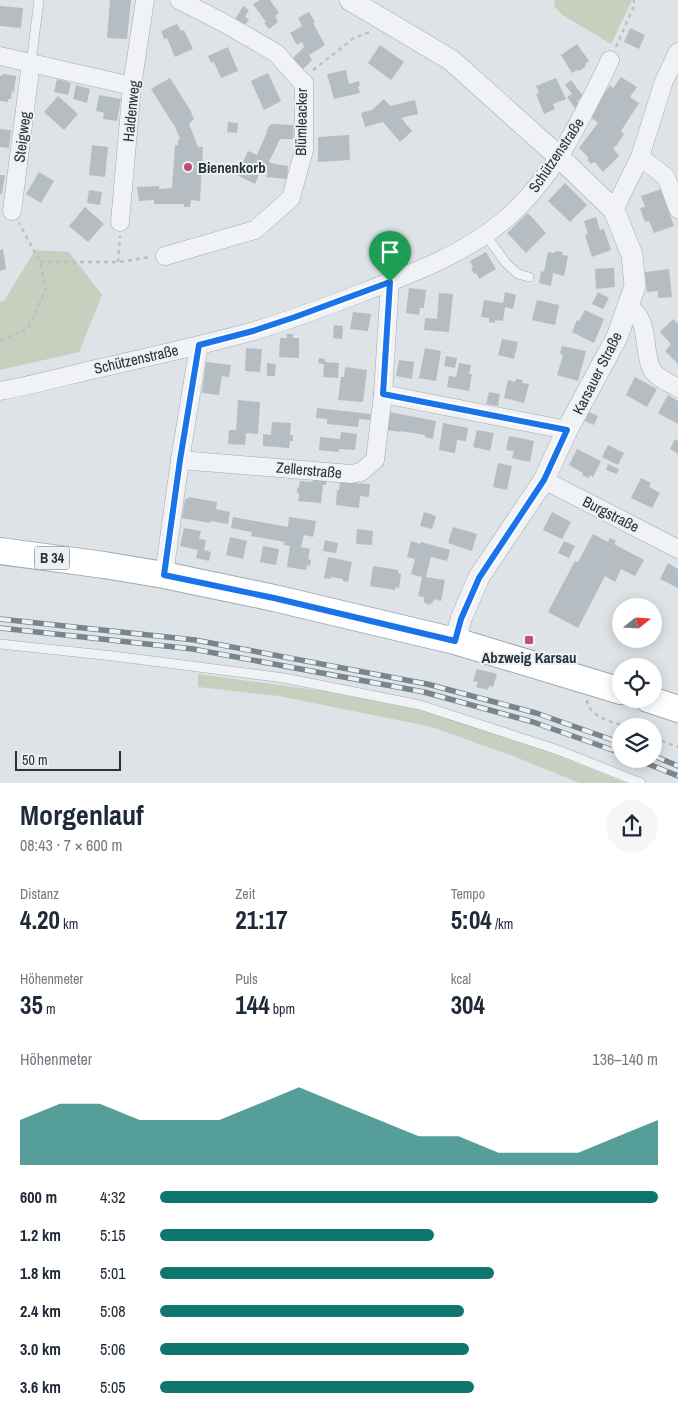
<!DOCTYPE html>
<html lang="de">
<meta charset="utf-8">
<style>
body{margin:0;font-family:"Archivo Narrow",sans-serif;background:#f6f6f7;color:#1f2937;height:100vh;display:flex;flex-direction:column;font-size:19px;white-space:nowrap}
*{box-sizing:border-box;margin:0}
p{font-size:16px;color:#747a83}
.icon{flex:none;width:28px;height:28px;fill:none;stroke:currentColor;stroke-width:2;stroke-linecap:round;stroke-linejoin:round}
.map{position:relative;height:783px;overflow:hidden}
.side{display:flex;flex-direction:column;background:#fff;flex:1}
.side>*{flex:none}
.needle{width:32px;rotate:72deg}
.fabs{position:absolute;left:612px;top:598px;display:grid;gap:10px}
.fabs a{display:grid;place-items:center;width:50px;height:50px;border-radius:50%;background:#fff;box-shadow:0 2px 12px #0003;font-size:25px}
.scale{position:absolute;left:15px;bottom:12px;width:106px;box-sizing:border-box;padding-left:5px;border:2px solid #28333b;border-top:0;font-size:14px;line-height:18px;white-space:nowrap;color:#28333b;-webkit-text-stroke:4px #ecf1f4;paint-order:stroke}
.pin{position:absolute;display:grid;place-items:center;width:42px;height:42px;color:#fff;margin:-51px -21px;border-radius:50% 50% 50% 0;rotate:-45deg;box-shadow:0 0 5px #0007}
.pin .icon{rotate:45deg}
.round{display:grid;place-items:center;flex:none;width:52px;height:52px;border-radius:26px;background:#f6f6f7}
.overview{display:flex;align-items:center;justify-content:space-between;height:85px;padding:0 20px}
h1{font-size:28px;font-weight:700;line-height:38px}
.stats{display:grid;grid-template-columns:repeat(3,1fr);gap:8px;height:85px;padding:5px 20px}
.stats div{display:grid;align-content:center}
.stats b{font-size:25px;font-weight:700}
.stats small{font-size:14px;font-weight:400}
.stats p{font-size:14px}
.chart{height:140px;padding:10px 20px}
.chart p{display:flex;justify-content:space-between}
.chart svg{width:100%;height:90px;margin-top:5px;fill:#0f766e;opacity:.7}
ul{padding:0 20px;list-style:none;font-size:16px}
li{display:grid;grid-template-columns:80px 60px 1fr;align-items:center;height:38px}
li i{height:12px;border-radius:6px;background:#0f766e}
.map>svg:first-child{display:block}
</style>
<div class="map">
<svg width="678" height="783" viewBox="0 0 678 783">
<rect width="100%" height="100%" fill="#dde3e6"/>
<g fill="#c7cfbf">
<polygon points="555,0 632,0 611,44 561,14 554,6"/>
<polygon points="35,250 69,252 102,295 79,352 0,370 0,302 4,301"/>
<polygon points="198,674 323,691 438,714 476,726 559,756 625,783 580,783 513,756 432,727 279,696 198,687"/>
</g>
<g fill="#b5bdc2">
<polygon points="110,0 131,0 127,39 107,38"/>
<polygon points="260,0 270,0 279,13 275,16 278,22 269,29 264,23 266,22 253,4"/>
<polygon points="0,6 23,8 21,28 0,26"/>
<polygon points="243,6 249,10 245,17 249,19 244,27 234,21"/>
<polygon points="309,12 315,22 313,23 325,45 309,55 312,60 303,69 293,58 304,47 302,42 297,45 290,33 302,26 298,18"/>
<polygon points="177,24 181,31 184,30 193,49 175,57 167,38 164,39 161,31"/>
<polygon points="630,28 645,35 639,49 624,42"/>
<polygon points="577,44 589,61 585,64 586,66 579,71 577,70 572,73 561,55"/>
<polygon points="380,45 404,62 391,80 368,63"/>
<polygon points="228,47 238,71 221,78 214,62 211,63 208,56"/>
<polygon points="346,70 349,84 359,81 360,86 358,86 360,93 334,99 327,74"/>
<polygon points="268,73 281,101 264,110 251,81"/>
<polygon points="3,74 16,76 14,92 12,91 11,99 8,99 8,102 0,101 0,76 2,76"/>
<polygon points="621,77 637,87 630,97 639,103 621,131 624,134 617,145 613,148 619,156 603,172 595,162 591,164 588,161 588,157 579,148 598,123 589,116 610,85 613,88"/>
<polygon points="170,78 192,113 191,113 194,119 189,124 198,147 203,147 200,201 191,200 190,207 184,207 184,204 154,204 154,200 139,201 137,187 159,186 159,189 172,188 175,145 178,145 178,140 180,139 174,124 173,124 151,89"/>
<polygon points="556,78 566,99 553,104 555,109 544,114 536,94 539,93 536,86"/>
<polygon points="57,79 71,83 68,95 54,92"/>
<polygon points="571,80 583,96 577,101 580,105 575,108 567,97 572,94 565,85"/>
<polygon points="76,85 90,89 87,103 73,99"/>
<polygon points="99,95 121,99 117,121 103,119 104,113 96,111"/>
<polygon points="58,96 78,114 64,130 44,112"/>
<polygon points="384,99 390,106 415,100 418,114 401,118 412,131 400,142 383,122 365,127 361,113 372,110"/>
<polygon points="228,122 238,123 237,133 227,132"/>
<polygon points="272,124 294,125 293,139 280,139 269,162 275,164 288,166 287,179 266,177 268,173 261,170 255,184 237,175 248,151 257,155 267,132 266,132 269,126"/>
<polygon points="0,129 11,130 9,148 0,147"/>
<polygon points="349,135 350,160 318,162 318,137"/>
<polygon points="92,145 108,147 105,177 89,175"/>
<polygon points="39,172 54,181 41,203 26,194"/>
<polygon points="0,175 5,175 2,194 0,194"/>
<polygon points="565,183 587,205 570,222 548,201"/>
<polygon points="661,189 674,226 654,233 649,221 645,222 640,208 645,207 641,196"/>
<polygon points="89,190 102,192 100,205 87,203"/>
<polygon points="85,207 104,224 88,242 69,226"/>
<polygon points="528,213 546,233 526,253 507,233"/>
<polygon points="596,217 600,230 604,229 611,250 592,257 585,235 588,234 584,221"/>
<polygon points="3,249 6,269 0,271 0,250"/>
<polygon points="555,251 563,252 562,255 568,256 564,276 553,273 551,286 539,283 541,271 544,272 548,252 555,253"/>
<polygon points="486,252 496,269 479,279 476,273 474,274 471,268 473,267 470,261"/>
<polygon points="614,268 615,287 596,289 595,269"/>
<polygon points="669,269 672,297 658,298 658,291 647,292 645,272"/>
<polygon points="409,288 426,290 424,308 420,308 419,315 406,313"/>
<polygon points="505,292 516,295 513,309 505,307 503,321 495,320 495,323 489,322 489,318 481,317 484,300 503,303"/>
<polygon points="598,292 609,298 603,309 592,304"/>
<polygon points="439,293 453,294 449,332 424,330 425,318 437,319"/>
<polygon points="537,300 559,305 555,325 532,320"/>
<polygon points="585,310 604,319 594,343 572,332 577,320 579,321"/>
<polygon points="353,312 371,314 368,331 350,329"/>
<polygon points="673,319 678,324 678,364 665,351 671,344 660,332"/>
<polygon points="334,325 343,326 342,339 333,338"/>
<polygon points="286,334 293,334 293,338 299,338 299,358 279,357 280,338 287,338"/>
<polygon points="502,339 518,342 514,359 498,355"/>
<polygon points="562,346 586,351 578,381 557,375 563,355 560,354"/>
<polygon points="246,348 262,349 260,372 245,371"/>
<polygon points="425,348 441,351 436,381 419,378"/>
<polygon points="446,356 457,358 455,368 444,366"/>
<polygon points="319,358 325,359 325,362 339,363 338,378 323,377 324,364 318,363"/>
<polygon points="399,360 414,362 412,379 396,376"/>
<polygon points="206,362 231,365 229,377 222,376 219,395 202,393"/>
<polygon points="267,363 276,364 275,376 267,376"/>
<polygon points="459,363 471,365 469,374 472,374 469,391 447,387 449,376 456,377"/>
<polygon points="345,367 367,370 363,402 338,400 341,377 344,377"/>
<polygon points="635,377 657,389 647,407 626,395"/>
<polygon points="516,379 523,380 522,383 529,384 524,403 504,398 508,380 515,382"/>
<polygon points="489,392 500,394 498,406 486,404"/>
<polygon points="668,395 678,401 678,424 658,413"/>
<polygon points="238,400 260,402 258,434 246,433 245,445 228,444 229,430 236,430"/>
<polygon points="317,408 371,414 370,420 359,419 358,427 327,424 327,419 316,418"/>
<polygon points="389,412 436,421 433,439 425,437 425,435 401,431 401,432 386,430"/>
<polygon points="589,412 598,416 594,425 585,421"/>
<polygon points="272,422 291,423 290,435 293,435 293,441 290,441 289,448 263,446 263,434 271,435"/>
<polygon points="443,423 468,428 466,441 457,440 455,453 439,450"/>
<polygon points="477,430 494,433 490,451 473,447"/>
<polygon points="341,432 357,434 355,450 339,449 339,452 319,450 320,437 340,439"/>
<polygon points="509,436 534,441 530,462 512,458 514,451 506,450"/>
<polygon points="675,439 678,441 678,454 670,449"/>
<polygon points="608,445 624,453 618,465 602,457"/>
<polygon points="577,449 601,461 593,477 590,475 589,478 582,475 583,473 569,465"/>
<polygon points="498,463 512,466 507,490 493,487"/>
<polygon points="608,464 619,469 617,474 606,470"/>
<polygon points="313,476 327,477 326,485 323,485 321,503 298,501 299,495 297,492 297,489 299,487 300,481 313,482"/>
<polygon points="641,478 651,483 649,487 660,493 652,508 631,498"/>
<polygon points="340,482 370,484 369,497 360,496 359,508 336,505 337,490 339,490"/>
<polygon points="188,497 217,502 216,509 230,512 228,524 210,521 210,523 182,518 185,499 188,499"/>
<polygon points="424,512 436,516 432,529 420,526"/>
<polygon points="552,512 571,522 562,539 543,530"/>
<polygon points="233,517 288,527 289,517 316,521 313,537 304,535 301,547 310,549 308,559 311,560 310,566 307,565 306,570 287,567 290,546 284,545 285,542 251,536 252,532 231,528"/>
<polygon points="453,527 477,534 472,551 448,543"/>
<polygon points="184,528 201,531 199,539 206,540 204,550 211,552 209,561 196,558 198,550 180,546"/>
<polygon points="357,529 373,531 372,545 356,544"/>
<polygon points="593,534 608,542 610,538 616,541 614,544 644,560 635,576 621,569 615,582 605,576 578,628 548,612 575,561 578,562"/>
<polygon points="230,537 247,541 243,559 226,555"/>
<polygon points="325,540 338,543 336,553 323,551"/>
<polygon points="411,541 420,544 421,542 450,550 447,561 431,557 426,577 445,580 441,601 434,599 433,602 429,605 424,602 424,597 418,596 422,577 411,574 415,559 407,557"/>
<polygon points="564,541 575,546 569,558 558,553"/>
<polygon points="263,546 279,549 276,565 260,562"/>
<polygon points="328,557 352,562 348,582 343,581 343,579 331,577 330,579 324,578"/>
<polygon points="668,563 678,569 678,588 660,579"/>
<polygon points="373,566 398,570 398,573 401,574 399,588 395,587 395,590 370,586"/>
<polygon points="477,669 497,674 493,687 489,686 488,690 476,687 478,682 473,681"/>
</g>
<g fill="none" stroke-linecap="round" stroke-linejoin="round">
<defs>
<g id="service">
<polyline points="31,63 39,0"/>
<polyline points="485,234 506,263 518,274 529,277"/>
<polyline points="0,644 113,656 284,678 420,705 558,750 641,783"/>
</g>
<g id="minor">
<polyline points="0,56 132,86"/>
<polyline points="640,157 666,177 678,209"/>
<polyline points="614,210 640,157 664,81 678,52"/>
<polyline points="12,211 31,63"/>
<polyline points="120,222 132,86 145,0"/>
<polyline points="165,256 255,230 291,198 304,150 304,83 300,80 276,53 224,23 179,0"/>
<path d="M628 307C651 318 642 351 652 370 657 378 670 383 678 388"/>
<path d="M0 391C38 384 76 373 114 365 161 354 208 344 254 331 290 320 325 307 361 293 410 274 461 256 502 222 553 180 582 118 610 60"/>
<polyline points="383,394 567,430"/>
<polyline points="180,460 351,474 361,472 375,460 383,394 390,282"/>
<polyline points="544,480 678,549"/>
<polyline points="164,575 180,460 199,345"/>
</g>
<polyline id="tertiary" points="350,0 451,60 558,156 614,210 632,255 635,286 617,337 567,430 544,480 479,577 461,619 455,641"/>
<g id="primary">
<polyline points="0,551 104,565 164,575 274,598 455,641 621,691"/>
<polyline points="648,699 678,709"/>
</g>
</defs>
<use href="#service" stroke="#a3abaf" stroke-width="10"/>
<use href="#minor" stroke="#a3abaf" stroke-width="19"/>
<use href="#tertiary" stroke="#a3abaf" stroke-width="22"/>
<use href="#primary" stroke="#9ea9b0" stroke-width="28"/>
<g stroke="#bcc0c5" stroke-width="2.5" stroke-dasharray="4 4" stroke-linecap="butt">
<polyline points="616,47 633,8 634,0"/>
<polyline points="313,70 354,38 370,32"/>
<polyline points="40,262 118,262 151,257"/>
<polyline points="118,262 120,236"/>
<polyline points="0,341 28,329 46,289 40,262 19,223"/>
<path d="M587 700C589 717 610 721 624 726"/>
<polyline points="654,738 678,747"/>
</g>
<use href="#service" stroke="#f0f2f5" stroke-width="9"/>
<use href="#minor" stroke="#f0f2f5" stroke-width="18"/>
<use href="#tertiary" stroke="#f0f2f5" stroke-width="21"/>
<use href="#primary" stroke="#fff" stroke-width="26"/>
<defs>
<g id="rail">
<polyline points="0,619 195,640 427,684 536,713 621,743"/>
<polyline points="0,628 193,649 424,692 533,722 621,753"/>
<polyline points="654,756 678,766"/>
<polyline points="636,759 678,776"/>
</g>
</defs>
<use href="#rail" stroke="#78858e" stroke-width="5.5"/>
<use href="#rail" stroke="#ecf1f4" stroke-width="4" stroke-dasharray="11" stroke-linecap="butt"/>
</g>
<g fill="none" stroke-linecap="round" stroke-linejoin="round">
<defs>
<polygon id="route" points="390,282 383,394 567,430 544,480 479,578 461,619 455,641 274,598 164,575 180,460 199,345 253,331 295,317"/>
</defs>
<use href="#route" stroke="#fff" stroke-width="10"/>
<use href="#route" stroke="#1a73e8" stroke-width="6"/>
</g>
<g fill="#c24b78" stroke="#ecf1f4" stroke-width="2">
<circle cx="188" cy="167" r="5"/>
<rect x="524" y="635" width="10" height="10" rx="2.5"/>
</g>
<g text-anchor="middle" dominant-baseline="central" stroke-width="4" stroke-linejoin="round" paint-order="stroke">
<rect fill="#ecf1f4" stroke="#636c72" stroke-width="1" x="34.5" y="546.5" width="35" height="23" rx="4"/>
<g font-size="14" font-weight="bold" fill="#28333b">
<text x="52" y="558">B 34</text>
</g>
<g font-size="15" fill="#28333b" stroke="#ecf1f4">
<text transform="translate(131 111) rotate(-84)">Haldenweg</text>
<text transform="translate(301 122) rotate(-89)">Blümleacker</text>
<text transform="translate(22 137) rotate(-83)">Steigweg</text>
<text transform="translate(556 155) rotate(-56)">Schützenstraße</text>
<text transform="translate(136 359) rotate(-13)">Schützenstraße</text>
<text transform="translate(597 373) rotate(-63)">Karsauer Straße</text>
<text transform="translate(309 470) rotate(5)">Zellerstraße</text>
<text transform="translate(611 514) rotate(27)">Burgstraße</text>
</g>
<g font-size="15" font-weight="bold" fill="#28333b" stroke="#ecf1f4" text-anchor="start">
<text x="198" y="167">Bienenkorb</text>
<text x="529" y="657" text-anchor="middle">Abzweig Karsau</text>
</g>
</g>
</svg>
<div class="fabs">
<a><svg class="needle" viewBox="-14 -14 28 28"><path d="M0-13l5 13h-10z" fill="#e53935"/><path d="M0 13l5-13h-10z" fill="#747a83"/></svg></a>
<a><svg class="icon" aria-label="locate" viewBox="0 0 24 24"><circle cx="12" cy="12" r="6"/><path d="M12 2v4M12 18v4M2 12h4M18 12h4"/></svg></a>
<a><svg class="icon" aria-label="layers" viewBox="0 0 24 24"><path d="M12 4l9 5-9 5-9-5zM3 14l9 5 9-5"/></svg></a>
</div>
<div class="scale">50 m</div>
<div class="pin" style="left:390px;top:282px;background:#1e9e55"><svg class="icon" aria-label="arrive" viewBox="0 0 24 24"><path d="M6 21V4h12l-3 4 3 4H6"/></svg></div>
</div>
<section class="side">
<div class="overview"><div><h1>Morgenlauf</h1><p>08:43 · 7 × 600 m</p></div><a class="round"><svg class="icon" aria-label="share" viewBox="0 0 24 24"><path d="M12 15V3M7 8l5-5 5 5M5 13v7h14v-7"/></svg></a></div>
<div class="stats">
<div><p>Distanz</p><b>4.20<small> km</small></b></div>
<div><p>Zeit</p><b>21:17</b></div>
<div><p>Tempo</p><b>5:04<small> /km</small></b></div>
</div>
<div class="stats">
<div><p>Höhenmeter</p><b>35<small> m</small></b></div>
<div><p>Puls</p><b>144<small> bpm</small></b></div>
<div><p>kcal</p><b>304</b></div>
</div>
<div class="chart"><p><span>Höhenmeter</span>136–140 m</p>
<svg viewBox="0 0 160 44" preserveAspectRatio="none"><path d="M0 44V22L10 14L20 14L30 22L40 22L50 22L60 14L70 6L80 14L90 22L100 30L110 30L120 38L130 38L140 38L150 30L160 22V44z"/></svg>
</div>
<ul>
<li><b>600 m</b>4:32<i style="width:100%"></i></li>
<li><b>1.2 km</b>5:15<i style="width:55%"></i></li>
<li><b>1.8 km</b>5:01<i style="width:67%"></i></li>
<li><b>2.4 km</b>5:08<i style="width:61%"></i></li>
<li><b>3.0 km</b>5:06<i style="width:62%"></i></li>
<li><b>3.6 km</b>5:05<i style="width:63%"></i></li>
</ul>
</section>
